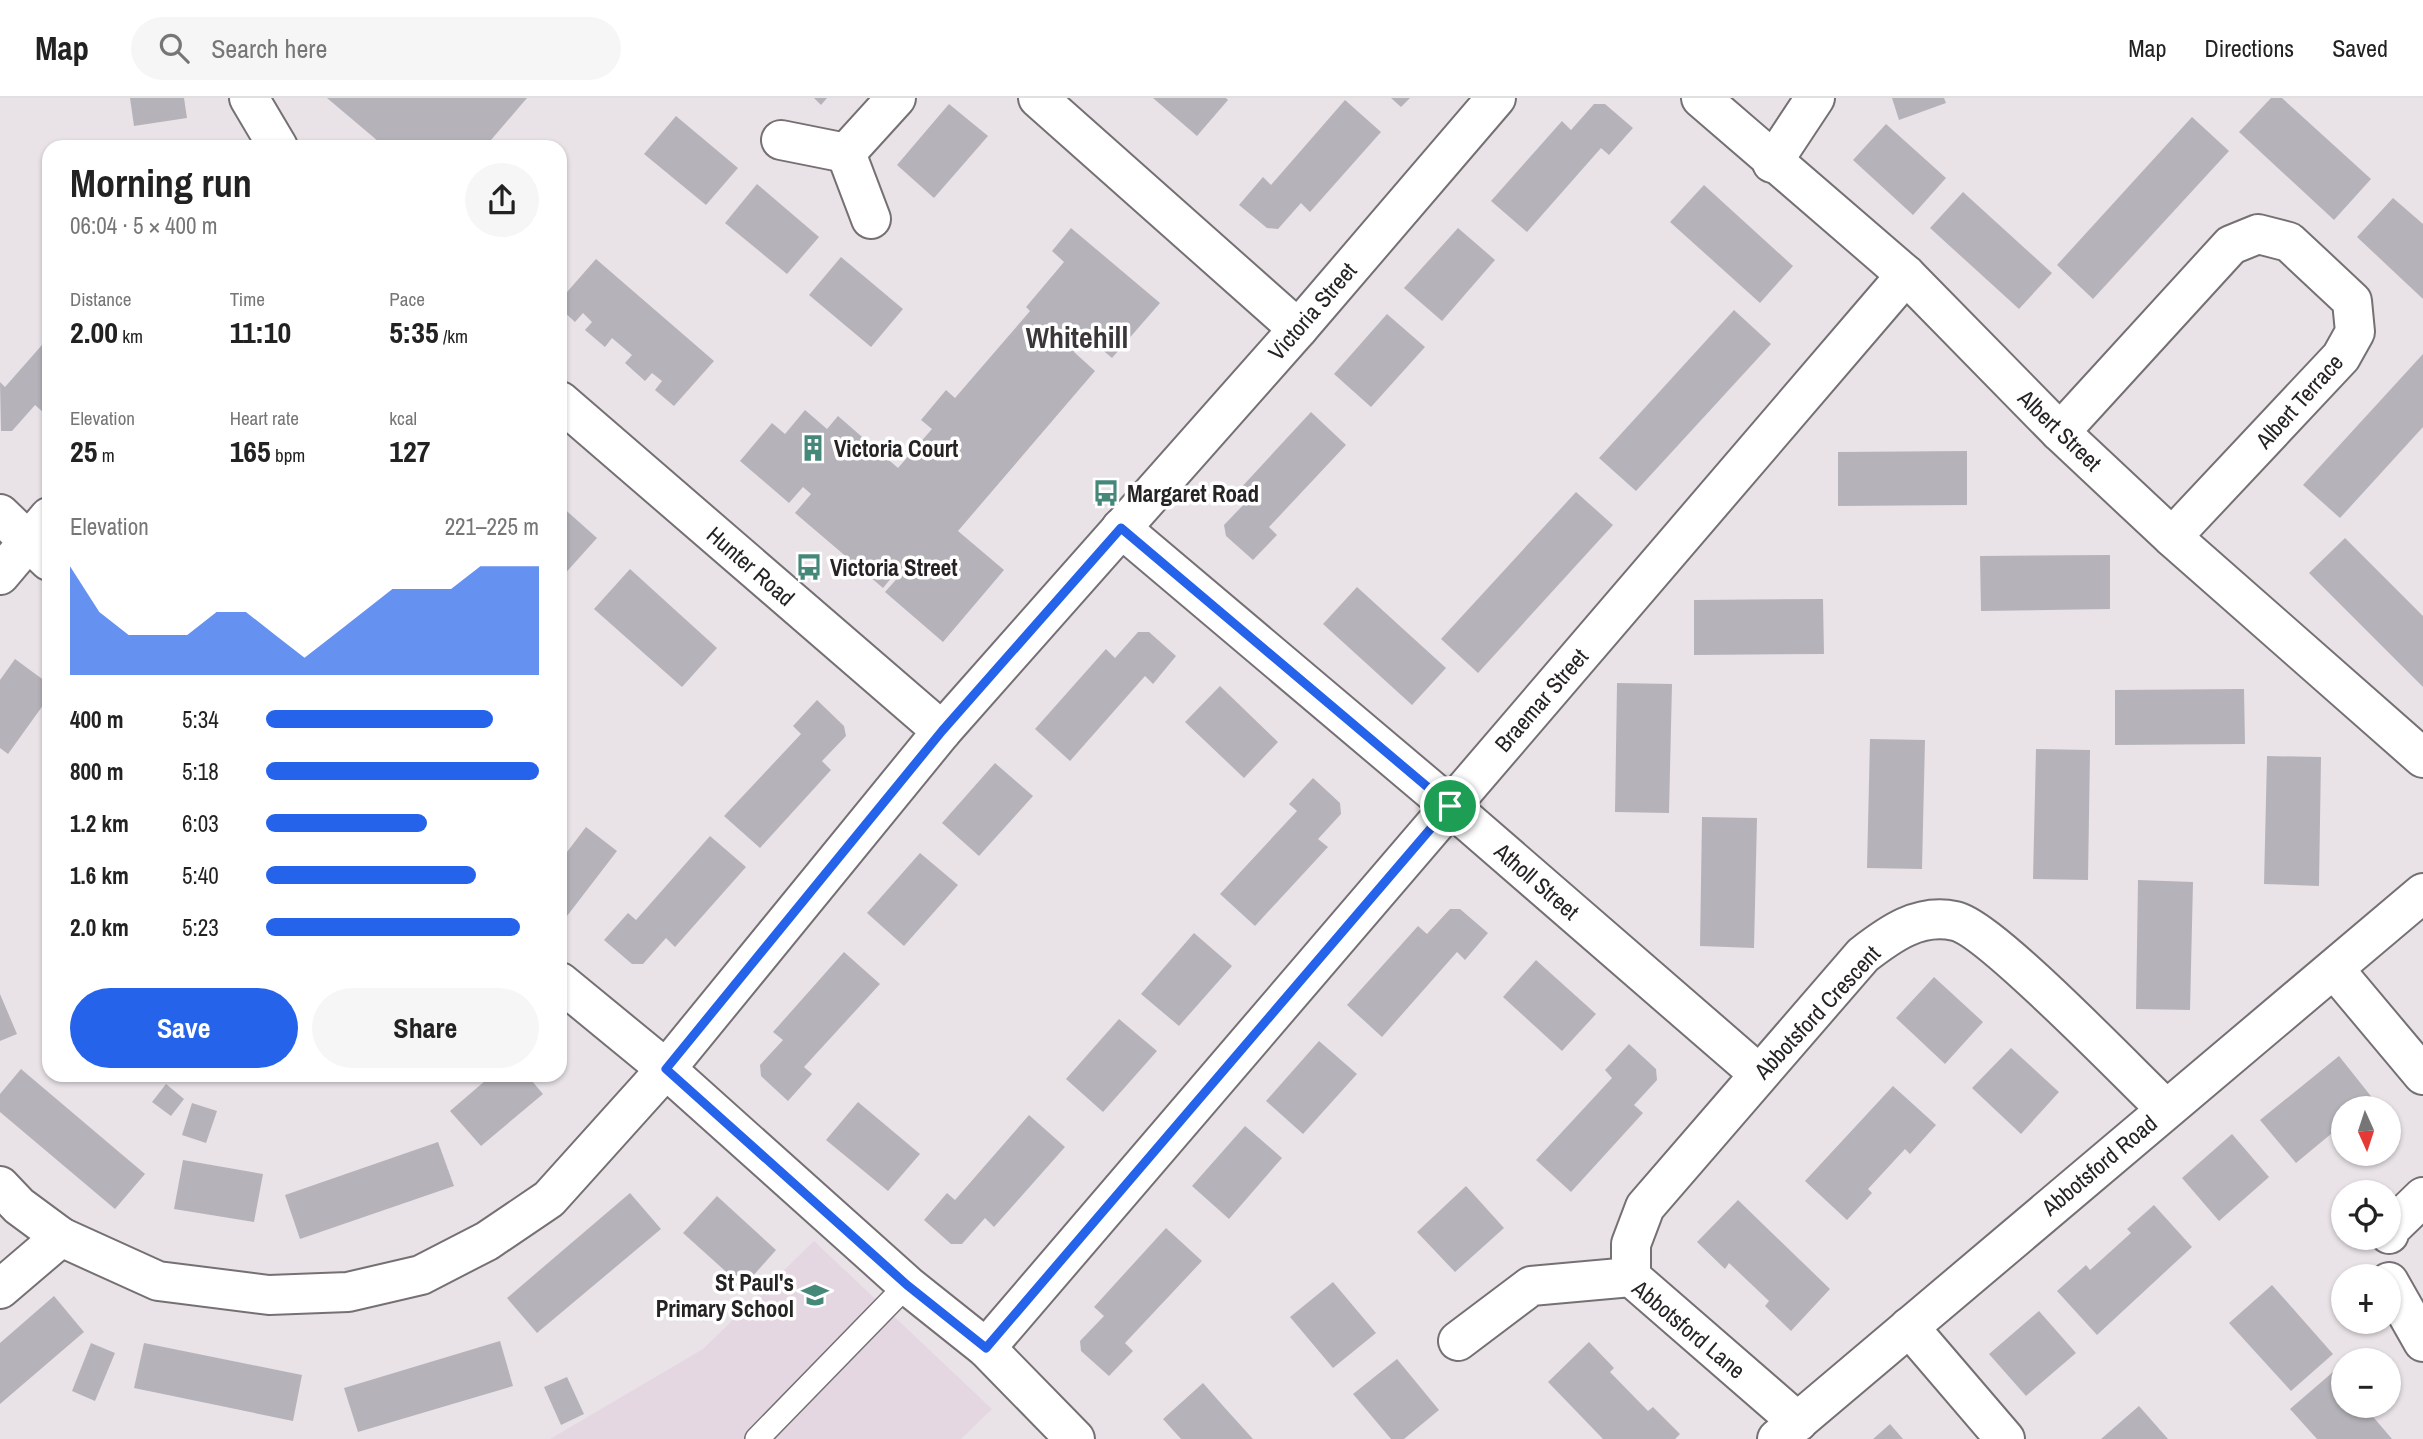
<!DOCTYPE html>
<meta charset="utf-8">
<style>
body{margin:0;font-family:"Archivo Narrow",sans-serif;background:#f6f6f6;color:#222;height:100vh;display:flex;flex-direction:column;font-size:26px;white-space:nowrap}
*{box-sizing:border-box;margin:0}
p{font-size:23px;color:#767676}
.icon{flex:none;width:38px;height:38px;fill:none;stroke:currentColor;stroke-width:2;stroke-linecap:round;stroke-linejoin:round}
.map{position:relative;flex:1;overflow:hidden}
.drawer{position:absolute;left:42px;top:42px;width:525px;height:942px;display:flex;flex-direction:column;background:#fff;border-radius:21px;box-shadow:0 2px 5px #0004}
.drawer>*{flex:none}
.needle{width:46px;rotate:177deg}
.buttons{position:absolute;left:2331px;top:998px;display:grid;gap:14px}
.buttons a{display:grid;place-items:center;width:70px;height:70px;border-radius:50%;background:#fff;box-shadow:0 2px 5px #0004;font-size:35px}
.pin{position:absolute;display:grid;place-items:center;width:60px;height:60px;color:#fff;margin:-30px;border:4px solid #fff;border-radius:50%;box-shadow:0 2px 7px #0007}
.round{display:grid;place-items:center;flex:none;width:74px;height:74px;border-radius:37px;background:#f6f6f6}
.summary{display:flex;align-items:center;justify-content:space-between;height:119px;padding:0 28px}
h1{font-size:38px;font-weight:700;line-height:52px}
.metrics{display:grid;grid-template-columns:repeat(3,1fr);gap:10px;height:119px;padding:7px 28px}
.metrics div{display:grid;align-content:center}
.metrics b{font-size:30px;font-weight:700}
.metrics small{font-size:19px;font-weight:400}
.metrics p{font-size:19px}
.chart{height:196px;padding:14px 28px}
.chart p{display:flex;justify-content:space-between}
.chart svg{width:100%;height:126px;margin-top:7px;fill:#2563eb;opacity:.7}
.primary-button{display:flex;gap:14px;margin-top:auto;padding:14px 28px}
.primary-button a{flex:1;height:80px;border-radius:42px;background:#2563eb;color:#fff;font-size:28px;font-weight:700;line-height:80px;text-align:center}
.primary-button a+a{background:#f6f6f6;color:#222}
ul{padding:0 28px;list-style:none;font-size:23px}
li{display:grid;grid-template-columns:112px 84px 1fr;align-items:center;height:52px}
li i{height:18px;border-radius:9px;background:#2563eb}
header{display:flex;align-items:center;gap:42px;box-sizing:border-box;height:98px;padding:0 35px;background:#fff;border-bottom:2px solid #e0e0e0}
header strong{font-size:33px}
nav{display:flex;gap:38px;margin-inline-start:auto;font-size:24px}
.search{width:490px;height:63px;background:#f6f6f6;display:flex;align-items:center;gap:18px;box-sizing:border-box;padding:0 24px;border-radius:38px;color:#767676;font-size:26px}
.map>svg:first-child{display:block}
</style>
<header>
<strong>Map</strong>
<div class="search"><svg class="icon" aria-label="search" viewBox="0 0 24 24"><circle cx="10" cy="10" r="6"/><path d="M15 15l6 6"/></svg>Search here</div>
<nav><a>Map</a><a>Directions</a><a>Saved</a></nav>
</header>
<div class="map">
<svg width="2423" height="1341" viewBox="0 0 2423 1341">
<rect width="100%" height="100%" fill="#e9e3e8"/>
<polygon fill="#e4d7e1" points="814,1143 992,1311 961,1341 550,1341 703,1251"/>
<g fill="#b5b3b9">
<polygon points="130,0 184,0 187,20 134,28"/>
<polygon points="327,0 527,0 485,49 385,49"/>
<polygon points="814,0 827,0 821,7"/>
<polygon points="1153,0 1226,0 1228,2 1197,38"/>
<polygon points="1391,0 1410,0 1401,9"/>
<polygon points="1892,0 1944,0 1946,5 1899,22"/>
<polygon points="2271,0 2282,0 2371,81 2334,122 2239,34"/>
<polygon points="1345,2 1381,34 1310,114 1301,105 1278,131 1267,130 1239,107 1263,79 1271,87"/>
<polygon points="949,6 988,38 934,100 897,67"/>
<polygon points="1594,6 1605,6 1633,30 1609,57 1601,50 1527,134 1491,103 1562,23 1571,32"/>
<polygon points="676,18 738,70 706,107 644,56"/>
<polygon points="2192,19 2229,53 2093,201 2057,167"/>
<polygon points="1886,26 1946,80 1913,117 1853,62"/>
<polygon points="757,86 819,139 787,176 725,125"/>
<polygon points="1704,87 1793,168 1760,205 1670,124"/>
<polygon points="1963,94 2052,175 2019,211 1930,130"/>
<polygon points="2393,100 2423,126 2423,201 2357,139"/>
<polygon points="1071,130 1160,205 1112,260 1087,239 1074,254 1095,273 958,433 1004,472 943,544 885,494 901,476 897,473 883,490 795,415 811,396 803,389 789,405 740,363 772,325 785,336 805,312 827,331 838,318 898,370 932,331 921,322 946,292 955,300 1030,213 1026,209 1064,164 1052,153"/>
<polygon points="1458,130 1495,162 1442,223 1404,190"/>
<polygon points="841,159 903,211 871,249 809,197"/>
<polygon points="596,161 714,263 674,308 655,292 662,283 652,275 645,283 625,265 632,257 612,240 605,249 585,232 592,224 583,215 575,224 560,210 560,202"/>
<polygon points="1734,212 1771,246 1636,393 1599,360"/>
<polygon points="1387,216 1425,249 1371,309 1334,276"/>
<polygon points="49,239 49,310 44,315 35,307 12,333 1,333 0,284 5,289"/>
<polygon points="2423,256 2423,329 2340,420 2303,387"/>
<polygon points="1311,314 1346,347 1269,429 1277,437 1253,462 1226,438 1224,427 1248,402 1238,393"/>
<polygon points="1967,353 1967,407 1838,408 1838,354"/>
<polygon points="1576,394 1613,427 1478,575 1441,541"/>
<polygon points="560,407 597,440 561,480 560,478"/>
<polygon points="2345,440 2423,518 2423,589 2309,475"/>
<polygon points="2110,457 2110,511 1981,513 1980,458"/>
<polygon points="630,471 717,550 682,589 594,511"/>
<polygon points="1357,489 1446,570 1412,607 1323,526"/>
<polygon points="1823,501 1824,556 1694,557 1694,502"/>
<polygon points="1138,534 1149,534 1176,558 1153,586 1145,578 1070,663 1035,631 1106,551 1115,560"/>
<polygon points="15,561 49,586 49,599 8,656 0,650 0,582"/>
<polygon points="1617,585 1672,586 1669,715 1615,714"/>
<polygon points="1220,588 1278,644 1244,680 1185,624"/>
<polygon points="2244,591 2245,646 2115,647 2115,592"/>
<polygon points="817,602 844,628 846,638 822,663 831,672 760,750 724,718 801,636 793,628"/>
<polygon points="1870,641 1925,642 1922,771 1867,770"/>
<polygon points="2036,651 2090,652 2088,782 2033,781"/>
<polygon points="2267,658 2321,659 2319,788 2264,786"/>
<polygon points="995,665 1033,698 979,758 942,725"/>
<polygon points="1313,680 1340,705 1341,716 1318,741 1328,749 1255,828 1220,796 1297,713 1289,706"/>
<polygon points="1702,719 1757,720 1754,850 1700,848"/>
<polygon points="586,729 617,753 567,818 560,812 560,749 567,754"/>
<polygon points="710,738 746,769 675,849 666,840 643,866 632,866 604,842 628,815 636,822"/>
<polygon points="920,755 958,787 904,848 867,815"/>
<polygon points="2138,782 2193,784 2190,912 2136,911"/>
<polygon points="1450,811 1460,811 1488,835 1465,862 1457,854 1382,939 1347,907 1418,828 1427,836"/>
<polygon points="1194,835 1232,868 1179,928 1141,896"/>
<polygon points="844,854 880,886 804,969 812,976 788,1003 761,978 760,967 783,942 773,934"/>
<polygon points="1536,862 1596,916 1562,953 1503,899"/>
<polygon points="1934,879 1983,924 1945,966 1896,920"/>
<polygon points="0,896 17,936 0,943"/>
<polygon points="1119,921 1157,953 1103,1014 1066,981"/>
<polygon points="1319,943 1357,976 1303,1036 1266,1003"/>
<polygon points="1629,946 1656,971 1657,982 1634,1007 1643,1015 1571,1094 1536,1062 1612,980 1605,972"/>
<polygon points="2011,950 2059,994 2021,1036 1972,990"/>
<polygon points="2339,958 2374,1002 2364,1010 2343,1010 2343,1026 2296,1065 2260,1022"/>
<polygon points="21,971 145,1076 115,1111 0,1014 0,996"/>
<polygon points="493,976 526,976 543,996 481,1048 450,1013"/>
<polygon points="166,986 184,1001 171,1018 152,1004"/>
<polygon points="1893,988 1936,1027 1910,1056 1905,1051 1868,1091 1872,1095 1847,1122 1805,1083"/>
<polygon points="858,1004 920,1056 888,1093 826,1042"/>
<polygon points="192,1005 217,1013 206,1045 182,1037"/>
<polygon points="1029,1017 1065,1049 994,1129 985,1120 962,1146 951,1146 924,1122 947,1095 955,1102"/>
<polygon points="1245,1028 1282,1060 1229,1121 1192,1088"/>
<polygon points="2232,1036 2269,1079 2219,1123 2182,1080"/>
<polygon points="438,1044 454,1088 300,1141 285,1097"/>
<polygon points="183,1062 263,1076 254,1124 174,1111"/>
<polygon points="1466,1088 1504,1130 1455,1174 1417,1134"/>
<polygon points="630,1095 661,1131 537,1235 507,1200"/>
<polygon points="717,1098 776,1152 743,1189 683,1135"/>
<polygon points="1738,1102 1830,1191 1791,1233 1765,1208 1769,1203 1729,1165 1725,1171 1697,1144"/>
<polygon points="2154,1107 2192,1149 2097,1237 2057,1193 2086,1167 2090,1172 2131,1135 2127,1131"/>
<polygon points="1166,1130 1202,1163 1125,1245 1133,1253 1109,1278 1081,1253 1080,1243 1104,1218 1094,1209"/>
<polygon points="1333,1184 1376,1235 1333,1270 1290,1219"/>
<polygon points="2272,1187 2333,1256 2291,1293 2229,1225"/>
<polygon points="54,1198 84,1234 0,1306 0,1245"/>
<polygon points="2039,1213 2076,1255 2026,1298 1989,1256"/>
<polygon points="500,1243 513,1288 358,1334 344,1290"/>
<polygon points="1589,1244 1614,1270 1610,1274 1648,1313 1653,1309 1680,1336 1675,1341 1603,1341 1548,1284"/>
<polygon points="91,1245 115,1255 95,1303 72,1293"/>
<polygon points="144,1245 302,1277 293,1323 134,1290"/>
<polygon points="1397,1261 1439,1312 1404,1341 1391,1341 1353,1296"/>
<polygon points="2333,1274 2343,1286 2343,1307 2363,1307 2392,1341 2317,1341 2290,1311"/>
<polygon points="567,1279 584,1316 561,1327 544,1289"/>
<polygon points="1203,1285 1224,1309 1253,1341 1181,1341 1163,1321"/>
<polygon points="2139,1308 2168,1341 2101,1341"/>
<polygon points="1890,1326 1903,1341 1873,1341"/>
</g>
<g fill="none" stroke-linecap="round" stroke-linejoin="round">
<defs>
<polyline id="service" points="757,1341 907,1187"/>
<g id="minor">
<polyline points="249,0 278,49"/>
<polyline points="1038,0 1298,231"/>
<polyline points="1701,0 1906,177 2060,334 2172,439 2423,660"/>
<polyline points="781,42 846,55 871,121"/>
<polyline points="846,55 896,0"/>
<polyline points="1772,65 1815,0"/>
<polyline points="560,303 942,633"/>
<polyline points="2060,334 2231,147 2258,136 2289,144 2352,203 2355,234 2341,259 2172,439"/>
<polyline points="0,416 49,463"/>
<polyline points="1121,430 1450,708 1759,976"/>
<polyline points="0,477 49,419"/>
<polyline points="2334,871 2423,977"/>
<polyline points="560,884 666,971 907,1187 986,1250 1075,1341"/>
<polyline points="0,1088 19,1108 61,1139 158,1183 269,1197 348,1194 421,1177 487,1143 549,1101 666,971 942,633 1298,231 1496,0"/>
<polyline points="2389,1136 2390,1131 2423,1099"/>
<path d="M1631 1179V1146L1645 1109 1863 857C1890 836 1919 815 1955 823 1990 830 2131 978 2166 1011"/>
<polyline points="2389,1184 2423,1244"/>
<polyline points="0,1191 61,1139"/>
<polyline points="1909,1229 2005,1341"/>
<polyline points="1458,1243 1531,1188 1631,1179 1798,1324"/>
<polyline points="986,1250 1906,177"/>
<polyline points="1777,1341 2423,795"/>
</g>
</defs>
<use href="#service" stroke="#757074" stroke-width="26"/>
<use href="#minor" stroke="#757074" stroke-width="42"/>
<use href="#service" stroke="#fff" stroke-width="23"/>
<use href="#minor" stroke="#fff" stroke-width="38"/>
</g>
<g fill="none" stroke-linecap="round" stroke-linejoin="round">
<defs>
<polygon id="route" points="1121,430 1450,708 986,1250 907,1187 666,971 942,633"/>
</defs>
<use href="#route" stroke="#fff" stroke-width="14"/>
<use href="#route" stroke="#2563eb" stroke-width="9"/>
</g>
<defs>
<symbol id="building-bare" viewBox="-9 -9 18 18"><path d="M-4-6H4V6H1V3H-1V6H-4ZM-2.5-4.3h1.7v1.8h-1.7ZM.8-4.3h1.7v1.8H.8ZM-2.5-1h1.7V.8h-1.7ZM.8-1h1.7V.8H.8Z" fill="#45887a" stroke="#fff" stroke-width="2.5" paint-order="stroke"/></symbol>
<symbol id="bus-bare" viewBox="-9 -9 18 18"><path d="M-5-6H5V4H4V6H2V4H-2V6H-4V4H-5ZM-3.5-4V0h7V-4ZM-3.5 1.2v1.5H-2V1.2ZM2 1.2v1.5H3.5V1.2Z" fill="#45887a" stroke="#fff" stroke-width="2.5" paint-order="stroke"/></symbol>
<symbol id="school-bare" viewBox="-9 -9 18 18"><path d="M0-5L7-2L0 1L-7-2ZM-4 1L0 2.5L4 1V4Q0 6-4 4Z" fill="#45887a" stroke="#fff" stroke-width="2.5" paint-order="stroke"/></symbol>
</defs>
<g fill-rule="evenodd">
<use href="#building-bare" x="794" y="331" width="38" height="38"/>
<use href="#bus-bare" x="1087" y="376" width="38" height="38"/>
<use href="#bus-bare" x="790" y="450" width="38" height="38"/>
<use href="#school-bare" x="796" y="1178" width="38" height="38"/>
</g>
<g text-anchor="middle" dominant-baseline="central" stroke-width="7" stroke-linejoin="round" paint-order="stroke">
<g font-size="23" fill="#252324" stroke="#fff">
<text transform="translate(1312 213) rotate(-49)">Victoria Street</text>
<text transform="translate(2299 303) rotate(-48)">Albert Terrace</text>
<text transform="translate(2060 332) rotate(44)">Albert Street</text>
<text transform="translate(751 468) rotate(41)">Hunter Road</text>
<text transform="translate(1541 602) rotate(-49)">Braemar Street</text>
<text transform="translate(1537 783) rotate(41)">Atholl Street</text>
<text transform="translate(1817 914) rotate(-47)">Abbotsford Crescent</text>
<text transform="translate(2099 1067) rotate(-40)">Abbotsford Road</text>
<text transform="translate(1689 1231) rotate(40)">Abbotsford Lane</text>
</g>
<g font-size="23" font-weight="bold" fill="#252324" stroke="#fff" text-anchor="start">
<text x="834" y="350">Victoria Court</text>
<text x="1127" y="395">Margaret Road</text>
<text x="830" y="469">Victoria Street</text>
<text x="794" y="1184" text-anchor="end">St Paul's<tspan x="794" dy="26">Primary School</tspan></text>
</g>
<g font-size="30" font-weight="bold" fill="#3b363a" stroke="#fff">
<text x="1077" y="239">Whitehill</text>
</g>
</g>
</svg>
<div class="buttons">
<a><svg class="needle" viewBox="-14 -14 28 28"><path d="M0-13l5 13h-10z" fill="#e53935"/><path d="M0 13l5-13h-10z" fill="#767676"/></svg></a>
<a><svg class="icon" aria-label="locate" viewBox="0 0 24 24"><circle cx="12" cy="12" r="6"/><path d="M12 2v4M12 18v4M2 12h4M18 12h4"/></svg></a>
<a>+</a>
<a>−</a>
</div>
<div class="pin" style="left:1450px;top:708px;background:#1e9e55"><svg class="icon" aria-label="arrive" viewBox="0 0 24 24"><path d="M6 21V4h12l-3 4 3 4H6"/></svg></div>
<section class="drawer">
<div class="summary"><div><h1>Morning run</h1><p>06:04 · 5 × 400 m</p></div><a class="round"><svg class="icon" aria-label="share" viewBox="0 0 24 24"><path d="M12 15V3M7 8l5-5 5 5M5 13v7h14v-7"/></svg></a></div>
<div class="metrics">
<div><p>Distance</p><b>2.00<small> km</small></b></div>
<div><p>Time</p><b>11:10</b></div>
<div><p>Pace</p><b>5:35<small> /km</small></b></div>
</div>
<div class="metrics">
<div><p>Elevation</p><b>25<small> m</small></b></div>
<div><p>Heart rate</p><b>165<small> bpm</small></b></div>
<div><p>kcal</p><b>127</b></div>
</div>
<div class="chart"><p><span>Elevation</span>221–225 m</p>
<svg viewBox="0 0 160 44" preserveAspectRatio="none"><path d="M0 44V6L10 22L20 30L30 30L40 30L50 22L60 22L70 30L80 38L90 30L100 22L110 14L120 14L130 14L140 6L150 6L160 6V44z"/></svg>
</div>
<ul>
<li><b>400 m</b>5:34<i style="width:83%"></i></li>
<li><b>800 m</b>5:18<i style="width:100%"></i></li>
<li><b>1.2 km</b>6:03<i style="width:59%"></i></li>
<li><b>1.6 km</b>5:40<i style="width:77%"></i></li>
<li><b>2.0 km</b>5:23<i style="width:93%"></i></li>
</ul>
<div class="primary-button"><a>Save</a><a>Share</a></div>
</section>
</div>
